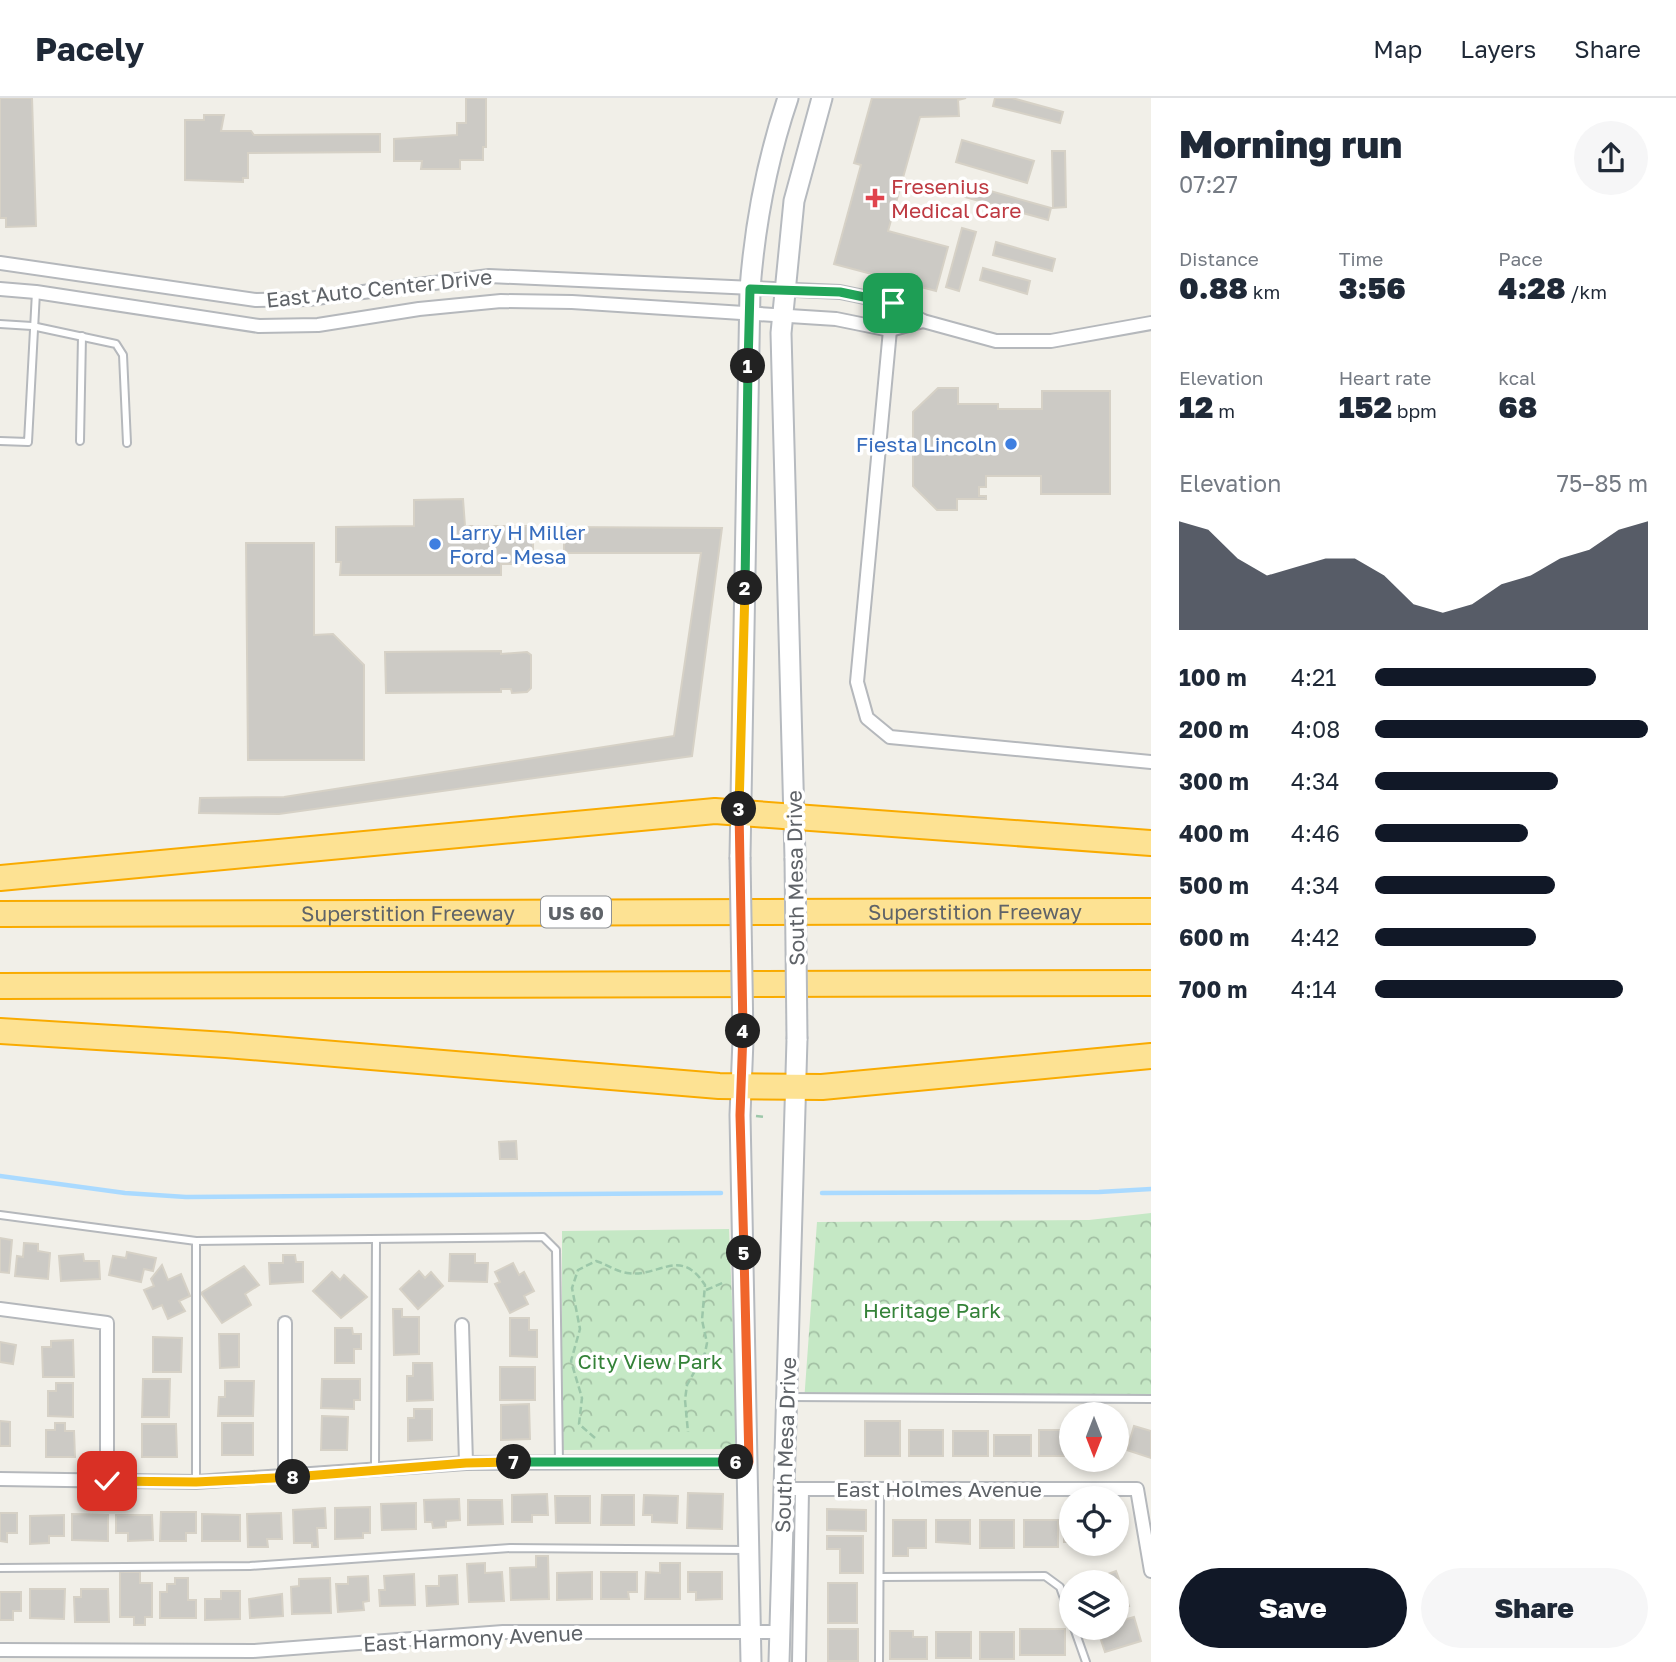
<!DOCTYPE html>
<meta charset="utf-8">
<style>
body{margin:0;font-family:"Golos Text",sans-serif;background:#f6f6f7;color:#1f2937;height:100vh;display:flex;flex-direction:column;font-size:26px;white-space:nowrap}
*{box-sizing:border-box;margin:0}
p{font-size:23px;color:#747a83}
.icon{flex:none;width:38px;height:38px;fill:none;stroke:currentColor;stroke-width:2;stroke-linecap:round;stroke-linejoin:round}
.map{position:relative;flex:1;overflow:hidden}
.drawer{display:flex;flex-direction:column;background:#fff;width:525px}
.drawer>*{flex:none}
.needle{width:46px;rotate:180deg}
.tools{position:absolute;left:1059px;top:1304px;display:grid;gap:14px}
.tools a{display:grid;place-items:center;width:70px;height:70px;border-radius:50%;background:#fff;box-shadow:0 4px 10px #0003;font-size:35px}
.pin{position:absolute;display:grid;place-items:center;width:60px;height:60px;color:#fff;margin:-30px;border-radius:14px;box-shadow:0 4px 10px #0006}
.km{position:absolute;width:35px;height:35px;margin:-18px;border-radius:50%;background:#222;color:#fff;font-size:19px;line-height:35px;text-align:center}
.round{display:grid;place-items:center;flex:none;width:74px;height:74px;border-radius:37px;background:#f6f6f7}
.head{display:flex;align-items:center;justify-content:space-between;height:119px;padding:0 28px}
h1{font-size:38px;font-weight:800;line-height:52px}
.metrics{display:grid;grid-template-columns:repeat(3,1fr);gap:10px;height:119px;padding:7px 28px}
.metrics div{display:grid;align-content:center}
.metrics b{font-size:30px;font-weight:800}
.metrics small{font-size:19px;font-weight:400}
.metrics p{font-size:19px}
.chart{height:196px;padding:14px 28px}
.chart p{display:flex;justify-content:space-between}
.chart svg{width:100%;height:126px;margin-top:7px;fill:#111827;opacity:.7}
.primary-button{display:flex;gap:14px;margin-top:auto;padding:14px 28px}
.primary-button a{flex:1;height:80px;border-radius:42px;background:#111827;color:#fff;font-size:28px;font-weight:800;line-height:80px;text-align:center}
.primary-button a+a{background:#f6f6f7;color:#1f2937}
ul{padding:0 28px;list-style:none;font-size:23px}
li{display:grid;grid-template-columns:112px 84px 1fr;align-items:center;height:52px}
li i{height:18px;border-radius:9px;background:#111827}
header{display:flex;align-items:center;gap:42px;box-sizing:border-box;height:98px;padding:0 35px;background:#fff;border-bottom:2px solid #e0e1e3}
header strong{font-size:33px}
nav{display:flex;gap:38px;margin-inline-start:auto;font-size:24px}
main{display:flex;flex:1;min-height:0}
.map>svg:first-child{display:block}
</style>
<header>
<strong>Pacely</strong>
<nav><a>Map</a><a>Layers</a><a>Share</a></nav>
</header>
<main>
<div class="map">
<svg width="1151" height="1564" viewBox="0 0 1151 1564">
<defs>
<pattern id="forest-crowns" width="20" height="18" patternUnits="userSpaceOnUse" patternTransform="scale(1.75)"><rect width="20" height="18" fill="#c5e8c5"/><path d="M2 6a3 3 0 1 1 6 0M12 15a3 3 0 1 1 6 0" fill="none" stroke="#a3c0a4"/></pattern>
</defs>
<rect width="100%" height="100%" fill="#f1efe8"/>
<g fill="url(#forest-crowns)">
<polygon points="1151,1115 1151,1297 804,1304 817,1124 1089,1122"/>
<polygon points="729,1131 738,1345 728,1351 562,1352 562,1133"/>
</g>
<g fill="none" stroke-linecap="round" stroke-linejoin="round">
<g stroke="#aadaff" stroke-width="4.5">
<polyline points="0,1078 125,1095 186,1099 721,1095"/>
<polyline points="822,1095 1099,1094 1151,1091"/>
</g>
</g>
<g fill="#cccac5" stroke="#d6d1c6" stroke-width="2">
<polygon points="0,0 32,0 36,128 6,129 6,120 0,120"/>
<polygon points="466,0 486,0 486,49 483,49 483,62 460,62 460,71 421,71 422,63 394,63 394,41 457,37 457,25 466,25"/>
<polygon points="872,0 966,0 958,2 959,18 920,19 888,133 948,149 936,193 834,166 861,67 854,65"/>
<polygon points="995,0 1012,0 1063,14 1060,25 993,8"/>
<polygon points="204,17 224,17 221,33 251,33 254,37 380,36 380,54 248,55 248,80 243,80 243,84 185,82 185,22 204,22"/>
<polygon points="962,42 1034,63 1027,85 956,64"/>
<polygon points="1052,53 1065,53 1066,109 1053,110"/>
<polygon points="969,87 1051,110 1048,122 965,99"/>
<polygon points="962,130 976,134 959,193 946,189"/>
<polygon points="996,144 1055,161 1052,173 993,157"/>
<polygon points="983,170 1030,183 1027,196 980,182"/>
<polygon points="938,290 958,290 958,306 998,306 998,311 1042,311 1042,293 1110,293 1110,396 1041,396 1041,378 986,378 986,389 979,389 979,398 986,398 986,401 957,401 957,412 937,412 913,388 913,314"/>
<polygon points="463,401 465,428 533,428 533,466 501,466 501,477 340,477 341,464 336,464 336,429 414,428 414,402"/>
<polygon points="564,429 722,430 692,658 279,716 199,715 200,700 284,699 674,638 701,455 564,455"/>
<polygon points="246,445 314,445 314,537 333,536 364,567 364,662 248,662"/>
<polygon points="501,553 501,556 527,554 531,557 531,590 527,594 512,595 511,591 501,591 501,594 386,595 385,554"/>
<polygon points="516,1043 517,1061 500,1061 499,1044"/>
<polygon points="0,1140 12,1142 9,1175 0,1174"/>
<polygon points="24,1145 38,1146 38,1153 50,1155 48,1181 15,1178 17,1158 23,1159"/>
<polygon points="127,1154 156,1160 153,1173 144,1171 141,1184 109,1177 113,1158 126,1160"/>
<polygon points="83,1156 84,1163 99,1163 100,1181 61,1183 59,1158"/>
<polygon points="450,1156 475,1156 475,1165 488,1165 487,1184 449,1183"/>
<polygon points="283,1157 295,1157 296,1164 303,1164 303,1184 270,1186 269,1165 283,1165"/>
<polygon points="513,1165 519,1177 524,1174 534,1193 524,1198 528,1206 510,1215 495,1186 500,1184 495,1174"/>
<polygon points="162,1167 168,1182 181,1176 190,1198 179,1203 185,1213 168,1221 162,1207 153,1211 144,1192 154,1188 151,1181"/>
<polygon points="244,1168 259,1187 245,1196 251,1207 222,1225 201,1195"/>
<polygon points="419,1173 425,1180 431,1174 443,1188 418,1211 400,1191"/>
<polygon points="332,1174 340,1182 344,1177 367,1199 341,1220 313,1193"/>
<polygon points="393,1211 402,1211 402,1219 419,1219 419,1256 394,1257"/>
<polygon points="510,1220 529,1220 529,1232 537,1232 537,1259 510,1258"/>
<polygon points="335,1230 352,1230 353,1236 361,1236 361,1251 354,1251 354,1265 335,1265"/>
<polygon points="219,1236 239,1236 239,1269 220,1270"/>
<polygon points="153,1239 182,1240 181,1274 153,1274"/>
<polygon points="73,1242 74,1279 43,1279 42,1249 51,1249 51,1243"/>
<polygon points="0,1244 16,1247 13,1266 0,1264"/>
<polygon points="413,1265 432,1265 433,1302 407,1303 407,1278 413,1278"/>
<rect x="500" y="1269" width="35" height="33"/>
<polygon points="143,1281 170,1281 169,1319 142,1319"/>
<polygon points="322,1281 360,1281 360,1302 354,1302 354,1311 321,1310"/>
<polygon points="225,1283 254,1283 253,1318 218,1318 219,1299 225,1299"/>
<polygon points="56,1285 73,1285 73,1319 48,1318 48,1293 56,1293"/>
<polygon points="529,1306 530,1341 501,1342 501,1307"/>
<polygon points="414,1311 432,1311 432,1342 408,1343 408,1320 414,1320"/>
<polygon points="322,1318 348,1319 347,1352 321,1352"/>
<polygon points="0,1323 10,1324 10,1348 0,1348"/>
<rect x="865" y="1323" width="35" height="35"/>
<polygon points="55,1325 65,1325 65,1333 74,1333 75,1359 46,1359 46,1332 55,1332"/>
<rect x="222" y="1325" width="31" height="32"/>
<polygon points="142,1326 176,1326 177,1359 142,1359"/>
<polygon points="1134,1328 1151,1333 1151,1360 1127,1352"/>
<rect x="909" y="1332" width="34" height="26"/>
<rect x="1039" y="1332" width="32" height="26"/>
<rect x="953" y="1333" width="35" height="25"/>
<rect x="994" y="1337" width="37" height="21"/>
<polygon points="688,1395 723,1396 722,1431 687,1430"/>
<polygon points="547,1396 548,1417 532,1417 532,1424 512,1424 512,1397"/>
<polygon points="602,1397 634,1397 634,1427 601,1427"/>
<polygon points="644,1397 678,1398 677,1425 652,1424 652,1417 643,1417"/>
<polygon points="555,1398 590,1398 590,1425 556,1425"/>
<polygon points="459,1401 460,1422 446,1423 446,1429 433,1430 432,1424 425,1424 424,1402"/>
<polygon points="468,1402 502,1402 503,1426 468,1427"/>
<polygon points="416,1405 416,1431 382,1432 381,1406"/>
<polygon points="370,1409 370,1435 363,1435 363,1440 335,1441 335,1410"/>
<polygon points="325,1410 326,1430 317,1430 318,1449 312,1449 312,1445 294,1445 293,1412"/>
<polygon points="827,1411 866,1412 866,1433 827,1432"/>
<polygon points="161,1414 196,1414 196,1435 186,1435 186,1443 160,1443"/>
<polygon points="0,1415 17,1415 17,1435 7,1435 7,1444 0,1443"/>
<polygon points="281,1415 282,1441 267,1441 268,1449 248,1449 247,1416"/>
<polygon points="72,1416 108,1417 108,1443 72,1442"/>
<polygon points="202,1416 240,1417 240,1443 202,1443"/>
<polygon points="64,1417 64,1438 49,1438 49,1445 30,1446 30,1418"/>
<polygon points="116,1417 152,1417 153,1442 128,1443 128,1435 116,1435"/>
<polygon points="893,1422 926,1422 926,1450 908,1450 908,1458 893,1458"/>
<polygon points="936,1422 970,1422 970,1446 936,1444"/>
<rect x="980" y="1422" width="34" height="28"/>
<rect x="1024" y="1422" width="34" height="27"/>
<rect x="1064" y="1422" width="7" height="22"/>
<polygon points="827,1438 863,1438 863,1475 840,1475 840,1451 827,1451"/>
<polygon points="536,1458 548,1458 549,1501 511,1502 510,1470 536,1469"/>
<polygon points="485,1465 485,1475 502,1474 504,1503 469,1504 467,1466"/>
<polygon points="660,1465 680,1465 680,1501 645,1501 646,1474 660,1475"/>
<polygon points="1116,1473 1129,1508 1116,1512 1116,1484 1098,1484 1097,1480"/>
<polygon points="120,1474 140,1474 140,1485 152,1485 152,1519 145,1519 145,1527 134,1527 134,1519 120,1519"/>
<polygon points="592,1474 592,1501 557,1502 557,1475"/>
<polygon points="601,1474 637,1474 637,1494 628,1494 629,1501 601,1501"/>
<polygon points="688,1474 722,1474 722,1501 696,1502 696,1494 688,1494"/>
<polygon points="414,1476 415,1507 380,1508 379,1492 385,1492 384,1478"/>
<polygon points="457,1477 458,1506 427,1508 426,1488 439,1488 439,1478"/>
<polygon points="368,1478 369,1503 363,1504 364,1512 338,1514 336,1486 348,1486 348,1479"/>
<polygon points="175,1480 188,1480 188,1502 196,1502 196,1520 160,1520 160,1494 167,1494 167,1486 175,1486"/>
<polygon points="330,1480 331,1515 292,1516 291,1489 299,1488 299,1481"/>
<rect x="828" y="1485" width="29" height="40"/>
<polygon points="30,1491 65,1491 64,1521 30,1520"/>
<polygon points="81,1491 108,1491 109,1524 75,1524 74,1499 81,1499"/>
<polygon points="221,1493 240,1493 240,1521 205,1522 205,1501 221,1501"/>
<polygon points="0,1494 21,1494 21,1513 13,1513 13,1522 0,1522"/>
<polygon points="282,1496 283,1518 250,1520 249,1501"/>
<polygon points="1134,1519 1141,1543 1105,1554 1097,1530 1116,1530 1116,1524"/>
<rect x="828" y="1531" width="30" height="32"/>
<rect x="1020" y="1531" width="45" height="26"/>
<polygon points="890,1533 913,1533 913,1539 927,1539 927,1561 890,1561"/>
<rect x="936" y="1534" width="35" height="26"/>
<rect x="980" y="1534" width="34" height="27"/>
</g>
<g fill="none" stroke-linecap="round" stroke-linejoin="round">
<defs>
<g id="lane">
<polyline points="0,226 32,228 116,246 123,257 127,345"/>
<polyline points="0,343 28,344 36,194"/>
<polyline points="80,343 82,238"/>
<polyline points="0,1117 196,1143 543,1139 556,1152 559,1364"/>
<polyline points="196,1143 196,1384"/>
<polyline points="788,1299 1151,1301"/>
<polyline points="375,1371 376,1141"/>
<polyline points="0,1470 250,1468 510,1450 745,1452"/>
<polyline points="880,1479 1045,1478 1060,1489 1071,1520"/>
<polyline points="1074,1530 1086,1564"/>
<polyline points="879,1564 880,1391"/>
</g>
<g id="street">
<polyline points="0,165 256,202 308,201 489,178 840,194 893,205 923,223 996,243 1051,243 1151,225"/>
<polyline points="0,191 36,194 259,228 318,227 419,211 501,203 572,204 836,221 890,232 923,223"/>
<polyline points="890,232 857,584 867,620 890,639 1151,664"/>
<polyline points="0,1211 107,1225 107,1383"/>
<polyline points="462,1227 466,1365"/>
<polyline points="285,1380 285,1225"/>
<polyline points="0,1381 196,1384 466,1365 749,1364"/>
<polyline points="785,1391 1137,1391 1151,1473"/>
<polyline points="0,1552 253,1553 503,1534 779,1534"/>
<polyline points="799,1564 802,1392"/>
</g>
<g id="secondary">
<path d="M740 759 750 191C755 125 767 62 788 0"/>
<polyline points="795,760 781,235 794,103 822,0"/>
<polyline points="743,942 740,1017 751,1564"/>
<polyline points="779,1564 797,941"/>
</g>
<g id="highway">
<polyline points="0,780 715,713 1151,745"/>
<path id="s1" d="M0 816 1151 813"/>
<polyline points="0,888 1151,885"/>
<polyline points="0,933 226,947 719,988 822,989 1151,958"/>
</g>
</defs>
<use href="#lane" stroke="#b5b8bc" stroke-width="10"/>
<use href="#street" stroke="#b5b8bc" stroke-width="16"/>
<use href="#secondary" stroke="#b6babf" stroke-width="23"/>
<use href="#highway" stroke="#f9ab00" stroke-width="28"/>
<g stroke="#9cc7a9" stroke-width="2.5" stroke-dasharray="7 3.5" stroke-linecap="butt">
<polyline points="756,1018 766,1019"/>
<polyline points="706,1192 725,1184"/>
<path d="M595 1340 579 1326 582 1300 571 1263 580 1231 572 1190 578 1172 596 1163C606 1166 615 1173 627 1175 659 1180 680 1148 705 1187L702 1222 707 1245 705 1255 687 1287 685 1302 688 1334"/>
</g>
<use href="#lane" stroke="#fff" stroke-width="6"/>
<use href="#street" stroke="#fff" stroke-width="12"/>
<use href="#secondary" stroke="#fff" stroke-width="19"/>
<use href="#highway" stroke="#fde293" stroke-width="24"/>
<defs>
<g id="secondary-bridge">
<polyline points="740,759 743,942"/>
<polyline points="795,760 797,941"/>
</g>
</defs>
<use href="#secondary-bridge" stroke="#b6babf" stroke-width="23" stroke-linecap="butt"/>
<use href="#secondary-bridge" stroke="#fff" stroke-width="19"/>
</g>
<g fill="none" stroke-linecap="round" stroke-linejoin="round">
<defs>
<polyline id="split-1" points="748,268 750,191 840,194 893,205"/>
<polyline id="split-2" points="745,490 748,268"/>
<polyline id="split-3" points="739,711 745,490"/>
<polyline id="split-4" points="739,711 743,933"/>
<polyline id="split-5" points="743,933 740,1017 744,1155"/>
<polyline id="split-6" points="736,1364 749,1364 744,1155"/>
<polyline id="split-7" points="514,1364 736,1364"/>
<polyline id="split-8" points="293,1379 466,1365 514,1364"/>
<polyline id="split-9" points="107,1383 196,1384 293,1379"/>
</defs>
<use href="#split-1" stroke="#fff" stroke-width="14"/>
<use href="#split-2" stroke="#fff" stroke-width="14"/>
<use href="#split-3" stroke="#fff" stroke-width="14"/>
<use href="#split-4" stroke="#fff" stroke-width="14"/>
<use href="#split-5" stroke="#fff" stroke-width="14"/>
<use href="#split-6" stroke="#fff" stroke-width="14"/>
<use href="#split-7" stroke="#fff" stroke-width="14"/>
<use href="#split-8" stroke="#fff" stroke-width="14"/>
<use href="#split-9" stroke="#fff" stroke-width="14"/>
<use href="#split-1" stroke="#22a559" stroke-width="9"/>
<use href="#split-2" stroke="#22a559" stroke-width="9"/>
<use href="#split-3" stroke="#f5b400" stroke-width="9"/>
<use href="#split-4" stroke="#f0652b" stroke-width="9"/>
<use href="#split-5" stroke="#f0652b" stroke-width="9"/>
<use href="#split-6" stroke="#f0652b" stroke-width="9"/>
<use href="#split-7" stroke="#22a559" stroke-width="9"/>
<use href="#split-8" stroke="#f5b400" stroke-width="9"/>
<use href="#split-9" stroke="#f5b400" stroke-width="9"/>
</g>
<path fill="#e0444e" stroke="#fff" stroke-width="2.5" d="M871.5 89.5h7v7h7v7h-7v7h-7v-7h-7v-7h7z"/>
<g fill="#3f7fe0" stroke="#fff" stroke-width="2.5">
<circle cx="1011" cy="346" r="7"/>
<circle cx="435" cy="446" r="7"/>
</g>
<g text-anchor="middle" dominant-baseline="central" stroke-width="7" stroke-linejoin="round" paint-order="stroke">
<rect fill="#fff" stroke="#8f9295" stroke-width="2" x="541" y="798.5" width="70" height="31" rx="5"/>
<g font-size="19" font-weight="bold" fill="#5f6368">
<text x="576" y="814">US 60</text>
</g>
<g font-size="21" fill="#be3a42" stroke="#fff" text-anchor="start">
<text x="891" y="88">Fresenius<tspan x="891" dy="24">Medical Care</tspan></text>
</g>
<g font-size="21" fill="#5f6368" stroke="#fff">
<text transform="translate(379 190) rotate(-6)">East Auto Center Drive</text>
<text transform="translate(795 780) rotate(-91)">South Mesa Drive</text>
<text stroke="none"><textPath href="#s1" startOffset="975">Superstition Freeway</textPath></text>
<text stroke="none"><textPath href="#s1" startOffset="408">Superstition Freeway</textPath></text>
<text transform="translate(785 1347) rotate(-88)">South Mesa Drive</text>
<text x="939" y="1391">East Holmes Avenue</text>
<text transform="translate(473 1540) rotate(-3)">East Harmony Avenue</text>
</g>
<g font-size="21" fill="#366cbe" stroke="#fff" text-anchor="end">
<text x="997" y="346">Fiesta Lincoln</text>
<text x="449" y="434" text-anchor="start">Larry H Miller<tspan x="449" dy="24">Ford - Mesa</tspan></text>
</g>
<g font-size="21" fill="#348238" stroke="#fff">
<text x="932" y="1212">Heritage Park</text>
<text x="650" y="1263">City View Park</text>
</g>
</g>
</svg>
<div class="tools">
<a><svg class="needle" viewBox="-14 -14 28 28"><path d="M0-13l5 13h-10z" fill="#e53935"/><path d="M0 13l5-13h-10z" fill="#747a83"/></svg></a>
<a><svg class="icon" aria-label="locate" viewBox="0 0 24 24"><circle cx="12" cy="12" r="6"/><path d="M12 2v4M12 18v4M2 12h4M18 12h4"/></svg></a>
<a><svg class="icon" aria-label="layers" viewBox="0 0 24 24"><path d="M12 4l9 5-9 5-9-5zM3 14l9 5 9-5"/></svg></a>
</div>
<div class="pin" style="left:893px;top:205px;background:#1e9e55"><svg class="icon" aria-label="arrive" viewBox="0 0 24 24"><path d="M6 21V4h12l-3 4 3 4H6"/></svg></div>
<div class="pin" style="left:107px;top:1383px;background:#d93025"><svg class="icon" aria-label="check" viewBox="0 0 24 24"><path d="M5 12l5 5 9-10"/></svg></div>
<b class="km" style="left:748px;top:268px">1</b>
<b class="km" style="left:745px;top:490px">2</b>
<b class="km" style="left:739px;top:711px">3</b>
<b class="km" style="left:743px;top:933px">4</b>
<b class="km" style="left:744px;top:1155px">5</b>
<b class="km" style="left:736px;top:1364px">6</b>
<b class="km" style="left:514px;top:1364px">7</b>
<b class="km" style="left:293px;top:1379px">8</b>
</div>
<section class="drawer">
<div class="head"><div><h1>Morning run</h1><p>07:27</p></div><a class="round"><svg class="icon" aria-label="share" viewBox="0 0 24 24"><path d="M12 15V3M7 8l5-5 5 5M5 13v7h14v-7"/></svg></a></div>
<div class="metrics">
<div><p>Distance</p><b>0.88<small> km</small></b></div>
<div><p>Time</p><b>3:56</b></div>
<div><p>Pace</p><b>4:28<small> /km</small></b></div>
</div>
<div class="metrics">
<div><p>Elevation</p><b>12<small> m</small></b></div>
<div><p>Heart rate</p><b>152<small> bpm</small></b></div>
<div><p>kcal</p><b>68</b></div>
</div>
<div class="chart"><p><span>Elevation</span>75–85 m</p>
<svg viewBox="0 0 160 44" preserveAspectRatio="none"><path d="M0 44V6L10 9L20 19L30 25L40 22L50 19L60 19L70 25L80 35L90 38L100 35L110 28L120 25L130 19L140 16L150 9L160 6V44z"/></svg>
</div>
<ul>
<li><b>100 m</b>4:21<i style="width:81%"></i></li>
<li><b>200 m</b>4:08<i style="width:100%"></i></li>
<li><b>300 m</b>4:34<i style="width:67%"></i></li>
<li><b>400 m</b>4:46<i style="width:56%"></i></li>
<li><b>500 m</b>4:34<i style="width:66%"></i></li>
<li><b>600 m</b>4:42<i style="width:59%"></i></li>
<li><b>700 m</b>4:14<i style="width:91%"></i></li>
</ul>
<div class="primary-button"><a>Save</a><a>Share</a></div>
</section>
</main>
